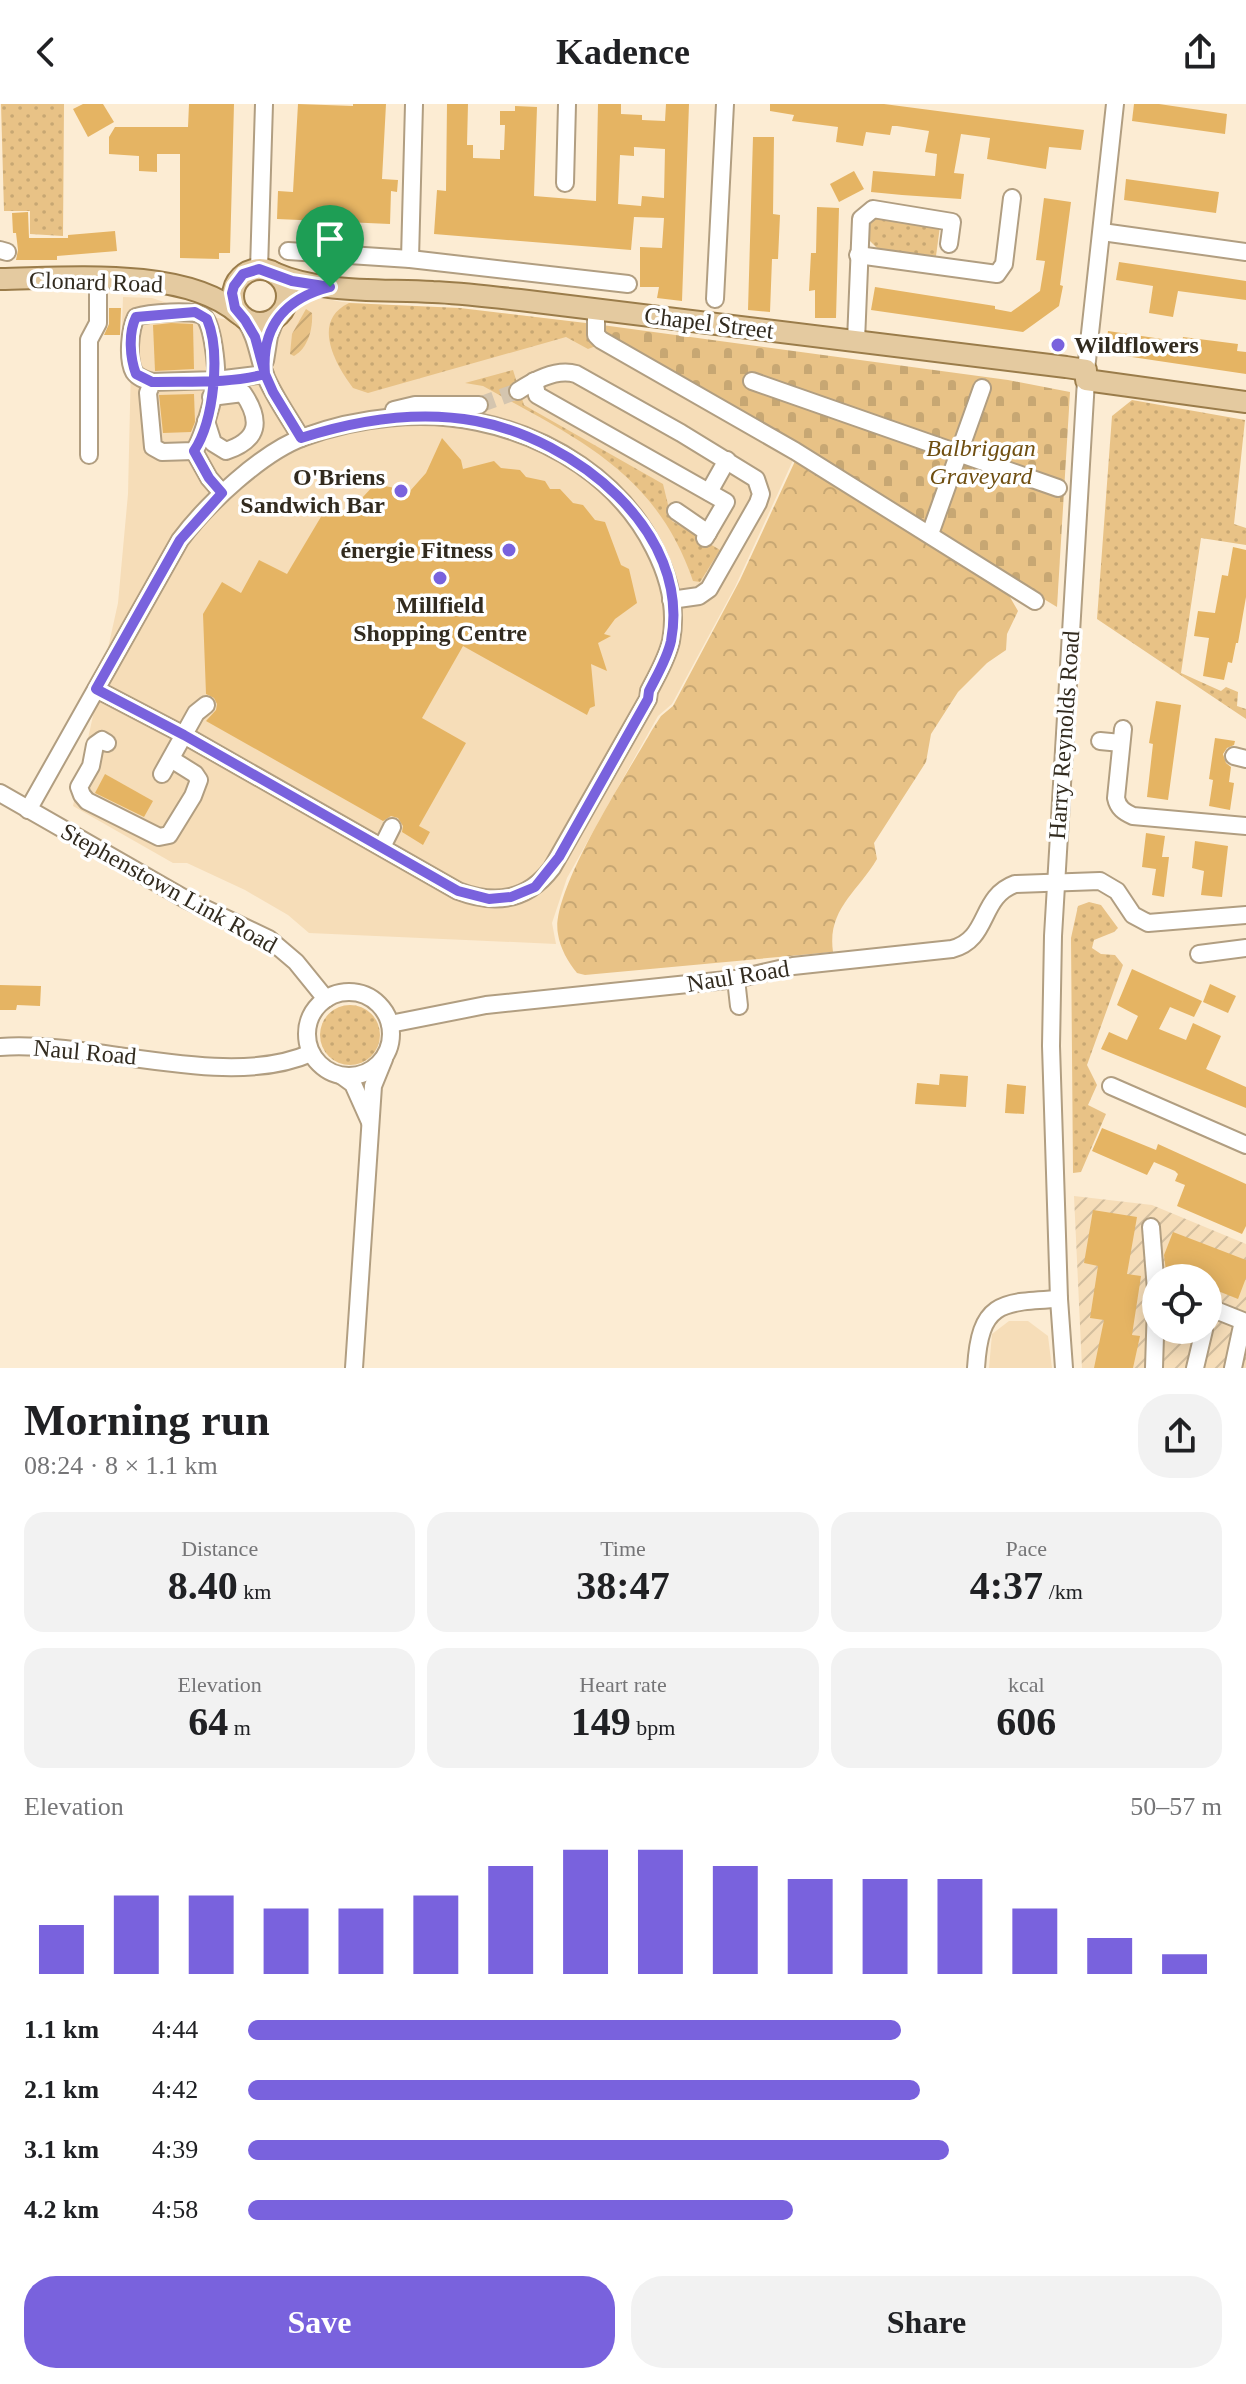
<!DOCTYPE html>
<meta charset="utf-8">
<style>
body{margin:0;font-family:Georgia,serif;background:#f2f2f2;color:#202124;height:100vh;display:flex;flex-direction:column;font-size:30px;white-space:nowrap}
*{box-sizing:border-box;margin:0}
p{font-size:26px;color:#757577}
.icon{flex:none;width:44px;height:44px;fill:none;stroke:currentColor;stroke-width:2;stroke-linecap:round;stroke-linejoin:round}
.map{position:relative;height:1264px;overflow:hidden}
.sheet{display:flex;flex-direction:column;background:#fff;flex:1}
.sheet>*{flex:none}
.fabs{position:absolute;left:1142px;top:1160px;display:grid;gap:16px}
.fabs a{display:grid;place-items:center;width:80px;height:80px;border-radius:50%;background:#fff;box-shadow:0 4px 20px #0003;font-size:40px}
.pin{position:absolute;display:grid;place-items:center;width:68px;height:68px;color:#fff;margin:-82px -34px;border-radius:50% 50% 50% 0;rotate:-45deg;box-shadow:0 0 8px #0007}
.pin .icon{rotate:45deg}
.round{display:grid;place-items:center;flex:none;width:84px;height:84px;border-radius:32px;background:#f2f2f2}
.headline{display:flex;align-items:center;justify-content:space-between;height:136px;padding:0 24px}
h1{font-size:44px;font-weight:700;line-height:60px}
.figures{display:grid;grid-template-columns:repeat(3,1fr);gap:12px;height:136px;padding:8px 24px}
.figures div{display:grid;align-content:center;border-radius:20px;background:#f2f2f2;text-align:center}
.figures b{font-size:40px;font-weight:700}
.figures small{font-size:22px;font-weight:400}
.figures p{font-size:22px}
.chart{height:224px;padding:16px 24px}
.chart p{display:flex;justify-content:space-between}
.chart svg{width:100%;height:144px;margin-top:8px;stroke:#7962dd;stroke-width:6}
.primary-button{display:flex;gap:16px;margin-top:auto;padding:16px 24px}
.primary-button a{flex:1;height:92px;border-radius:32px;background:#7962dd;color:#fff;font-size:32px;font-weight:700;line-height:92px;text-align:center}
.primary-button a+a{background:#f2f2f2;color:#202124}
ul{padding:0 24px;list-style:none;font-size:26px}
li{display:grid;grid-template-columns:128px 96px 1fr;align-items:center;height:60px}
li i{height:20px;border-radius:10px;background:#7962dd}
header{display:flex;justify-content:space-between;align-items:center;height:104px;padding:0 24px;background:#fff;font-size:36px;font-weight:700}
.map>svg:first-child{display:block}
</style>
<header><svg class="icon" aria-label="back" viewBox="0 0 24 24"><path d="M15 5l-7 7 7 7"/></svg>Kadence<svg class="icon" aria-label="share" viewBox="0 0 24 24"><path d="M12 15V3M7 8l5-5 5 5M5 13v7h14v-7"/></svg></header>
<div class="map">
<svg width="1246" height="1264" viewBox="0 0 1246 1264">
<defs>
<pattern id="industrial-furrows" width="10" height="10" patternUnits="userSpaceOnUse" patternTransform="scale(2)"><rect width="10" height="10" fill="#f6ddb8"/><path d="M-1 1l2-2M0 10L10 0M9 11l2-2" fill="none" stroke="#d3be9e"/></pattern>
<pattern id="grass-dots" width="8" height="8" patternUnits="userSpaceOnUse" patternTransform="scale(2)"><rect width="8" height="8" fill="#e8c286"/><path d="M2 2h.1M6 6h.1" fill="none" stroke="#c7a773" stroke-width="1.8" stroke-linecap="round"/></pattern>
<pattern id="forest-crowns" width="20" height="18" patternUnits="userSpaceOnUse" patternTransform="scale(2)"><rect width="20" height="18" fill="#e8c286"/><path d="M2 6a3 3 0 1 1 6 0M12 15a3 3 0 1 1 6 0" fill="none" stroke="#c7a773"/></pattern>
<pattern id="cemetery-stones" width="16" height="16" patternUnits="userSpaceOnUse" patternTransform="scale(2)"><rect width="16" height="16" fill="#e8c286"/><path d="M2 7V4a2 2 0 0 1 4 0v3zM10 15v-3a2 2 0 0 1 4 0v3z" fill="#c7a773"/></pattern>
<pattern id="garden-furrows" width="10" height="10" patternUnits="userSpaceOnUse" patternTransform="scale(2)"><rect width="10" height="10" fill="#e8c286"/><path d="M-1 1l2-2M0 10L10 0M9 11l2-2" fill="none" stroke="#c7a773"/></pattern>
</defs>
<rect width="100%" height="100%" fill="#fcecd3"/>
<g fill="#f6ddb8">
<polygon points="123,193 152,194 182,204 205,207 217,214 237,217 255,225 278,222 307,196 322,194 342,198 510,210 587,220 589,230 795,352 735,483 672,600 658,612 567,774 552,819 556,840 309,829 288,811 245,786 187,759 173,759 73,702 118,499 128,390 131,259 121,254"/>
<polygon points="1009,1217 1028,1217 1048,1232 1052,1264 989,1264 992,1230"/>
</g>
<path fill="url(#industrial-furrows)" fill-rule="evenodd" d="M1074 1092 1152 1101 1246 1140V1264H1082ZM1156 1174H1208V1226H1156Z"/>
<g fill="url(#grass-dots)">
<polygon points="1,0 64,0 63,132 30,130 30,107 4,107"/>
<polygon points="876,114 940,122 936,152 878,145 868,135 871,116"/>
<path d="M349 199 460 204 586 219 587 231 596 238V242L588 245 566 233 368 289 353 284C335 260 311 217 349 199Z"/>
<path d="M513 266 524 301 663 380 672 417 720 446 700 478 693 477C656 368 576 334 483 282L465 279Z"/>
<polygon points="1132,296 1245,316 1234,420 1246,424 1246,441 1201,434 1181,569 1221,587 1226,583 1238,588 1237,602 1246,605 1246,615 1097,515 1112,312"/>
<polygon points="1089,798 1101,801 1118,824 1114,828 1094,836 1092,844 1101,850 1115,851 1123,861 1087,961 1097,981 1088,1001 1106,1010 1081,1068 1073,1069 1071,834 1078,802"/>
<circle cx="350" cy="931" r="30"/>
</g>
<path fill="url(#forest-crowns)" d="M796 355 1007 488 1018 507 1007 530 1006 546 987 559 958 588 931 630 926 658 874 739 877 755C857 789 827 805 833 848L585 871 577 869C568 858 560 844 558 830 549 789 629 667 652 626L661 612 673 602 740 476Z"/>
<polygon fill="url(#cemetery-stones)" points="602,221 1008,276 1070,288 1057,503 603,228"/>
<path fill="url(#garden-furrows)" d="M306 205 312 209C313 225 308 244 294 252L290 250 292 230Z"/>
<g fill="#e5b463" fill-rule="evenodd">
<polygon points="83,0 103,0 114,18 88,33 73,5"/>
<polygon points="189,0 234,0 230,149 219,149 219,155 180,154 180,50 157,50 157,68 139,67 139,52 109,50 109,33 115,23 188,23"/>
<polygon points="298,0 353,2 353,0 386,0 382,75 398,76 397,88 391,87 390,120 277,115 278,87 293,88"/>
<path d="M447 0H468L467 41H473V54L500 55V46H504L505 21H500V7H515V2L537 3 534 92 596 97 598 0H621V10L642 11V16L665 17 666 0H689L682 197 657 194 659 183H640V143L662 144 664 114 634 113 631 146 434 130 437 86 446 87ZM634 43 665 45 664 94 642 92 641 102 618 100 620 51 634 52Z"/>
<polygon points="770,0 884,0 1084,26 1081,46 1049,43 1046,65 987,55 990,34 961,30 954,69 964,70 961,95 902,91 871,88 873,67 935,72 937,50 925,48 929,27 897,22 892,22 890,31 866,28 863,42 836,38 838,23 792,17 794,11 770,7"/>
<polygon points="1134,0 1159,0 1227,10 1225,30 1132,17"/>
<polygon points="753,33 774,33 773,110 780,111 778,155 772,155 770,208 748,206"/>
<polygon points="854,67 864,85 839,98 830,80"/>
<polygon points="1126,75 1219,88 1216,109 1124,96"/>
<polygon points="1044,94 1071,98 1060,181 1063,182 1059,202 1023,228 871,206 875,183 995,202 995,205 1011,208 1040,187 1045,157 1036,156"/>
<polygon points="817,103 839,104 836,214 815,214 815,186 809,187 811,149 816,149"/>
<polygon points="28,108 29,134 68,134 68,131 115,127 117,147 57,152 57,156 16,156 18,146 16,129 13,129 12,109"/>
<polygon points="1119,158 1246,177 1246,196 1178,187 1173,213 1149,209 1153,182 1116,176"/>
<polygon points="109,204 121,204 120,231 104,231 109,220"/>
<polygon points="171,219 193,220 194,265 155,267 153,221"/>
<polygon points="1108,227 1182,238 1183,233 1238,240 1237,247 1246,248 1246,270 1105,249"/>
<polygon points="194,290 195,318 191,328 163,329 159,291"/>
<polygon points="442,334 461,356 463,365 494,357 501,364 520,366 526,373 545,377 550,385 560,385 573,399 583,401 595,416 605,418 621,461 629,465 637,499 615,515 604,530 611,532 598,539 607,567 591,560 595,602 590,604 587,611 463,542 422,614 466,639 419,722 430,728 423,741 402,728 403,722 398,714 391,712 383,717 206,617 216,606 217,600 214,594 206,590 203,510 222,478 241,489 259,456 287,470 325,406 340,410 377,408 362,394 375,380 410,387 426,369"/>
<polygon points="1233,443 1246,446 1246,493 1238,539 1236,539 1232,559 1228,558 1224,576 1203,572 1209,534 1194,532 1198,507 1215,509 1222,471 1228,472"/>
<polygon points="1156,597 1181,601 1168,696 1147,693 1153,640 1149,639"/>
<polygon points="1215,634 1235,637 1234,641 1227,644 1223,650 1226,659 1231,663 1229,678 1234,679 1230,706 1209,702 1213,676 1209,675"/>
<polygon points="105,670 153,697 144,713 95,689"/>
<polygon points="1146,729 1165,732 1162,753 1169,753 1164,793 1152,791 1156,765 1142,763"/>
<polygon points="1195,737 1228,742 1222,793 1201,791 1204,767 1192,764"/>
<polygon points="1132,865 1202,897 1194,913 1170,903 1159,925 1186,936 1193,919 1221,932 1206,965 1246,983 1246,1004 1101,945 1109,928 1127,936 1138,912 1117,901"/>
<polygon points="1210,880 1236,892 1228,909 1203,898"/>
<polygon points="0,881 41,882 40,902 17,901 16,906 0,906"/>
<polygon points="940,970 968,972 966,1003 915,1000 917,979 939,981"/>
<polygon points="1007,980 1026,982 1024,1010 1005,1009"/>
<polygon points="1102,1024 1156,1046 1158,1040 1246,1080 1246,1122 1242,1130 1177,1102 1185,1081 1175,1077 1178,1070 1175,1067 1154,1058 1147,1071 1092,1047"/>
<polygon points="1093,1106 1137,1113 1127,1170 1141,1172 1132,1231 1140,1232 1133,1264 1094,1264 1104,1216 1090,1214 1098,1162 1084,1159"/>
<polygon points="1173,1128 1246,1156 1246,1174 1238,1195 1208,1183 1208,1174 1184,1174 1166,1167 1164,1151"/>
</g>
<g fill="none" stroke-linecap="round" stroke-linejoin="round">
<polyline stroke="#d4c5af" stroke-width="16" stroke-dasharray="16 8" stroke-linecap="butt" points="479,301 518,287"/>
<defs>
<g id="minor">
<polyline points="565,79 567,0"/>
<polyline points="1102,128 1246,148"/>
<polyline points="0,146 7,148"/>
<polyline points="288,147 410,155 628,180"/>
<polyline points="858,151 997,170 1004,160 1012,94"/>
<polyline points="410,155 414,0"/>
<polyline points="259,165 264,0"/>
<polyline points="715,195 725,0"/>
<polyline points="596,205 596,231 601,236 795,347 1035,497"/>
<path d="M245 216C257 233 258 252 265 271 274 293 289 313 301 334"/>
<polyline points="856,237 861,115 873,105 952,118 949,140"/>
<polyline points="265,257 269,232 276,214"/>
<polyline points="1086,266 1115,0"/>
<polyline points="534,277 537,291 726,398 705,434"/>
<polyline points="752,277 1058,384"/>
<path d="M152 278 148 289 153 343 162 348 194 347C203 334 214 293 216 277 217 265 213 218 203 212 193 205 148 209 136 213 130 225 127 255 134 268 138 274 146 276 152 278L216 276 265 270"/>
<path d="M518 287C533 277 557 264 576 270L681 329 756 375 761 390 758 399 709 485 699 492 671 496"/>
<polyline points="394,306 415,301 479,301"/>
<path d="M206 317 213 339 226 347C259 336 262 317 243 289L211 293"/>
<polyline points="194,347 209,374 222,389"/>
<polyline points="89,351 89,236 98,219 98,174"/>
<polyline points="709,388 727,356"/>
<polyline points="676,407 708,429"/>
<polyline points="930,430 982,284"/>
<path d="M1123 625 1116 694C1118 704 1124 708 1133 712L1246 722"/>
<polyline points="1100,637 1121,639"/>
<polyline points="107,639 102,636 95,641 91,662 79,683 82,691 87,697 159,733 169,731 193,692 199,676 195,670 171,655"/>
<polyline points="1234,652 1246,655"/>
<polyline points="162,670 196,609 206,601"/>
<polyline points="0,689 187,796 269,835 296,858 326,895"/>
<path d="M28 706 180 436C206 401 262 348 304 333 358 313 422 306 478 318 551 333 620 376 654 444 669 473 677 505 671 537 667 555 657 571 649 587L648 595 552 764C527 797 495 801 458 787L184 631 96 585"/>
<polyline points="382,743 392,723"/>
<polyline points="1199,850 1246,844"/>
<polyline points="736,875 739,902"/>
<circle cx="349" cy="930" r="42"/>
<path d="M390 920 486 901 736 875 793 862 952 845C990 835 979 793 1015 780L1100 777 1117 787 1133 811 1148 819 1246 811"/>
<path d="M0 943C95 936 226 987 311 949"/>
<polyline points="342,972 353,980 370,1018"/>
<polyline points="1111,982 1246,1041"/>
<polyline points="1151,1123 1156,1186"/>
<polyline points="1208,1203 1243,1217 1233,1264"/>
<polyline points="354,1264 373,982 384,955"/>
<path d="M976 1264C980 1198 1000 1198 1059 1195"/>
<polyline points="1064,1264 1059,1195 1051,942 1053,832 1086,276"/>
<polyline points="1154,1264 1156,1200"/>
<polyline points="1195,1264 1204,1226"/>
</g>
<g id="major">
<circle cx="260" cy="192" r="27"/>
<path d="M274 169C322 190 381 185 433 188 462 189 491 193 520 196L1066 263 1086 266V276L1246 298"/>
<path d="M0 175C68 174 186 163 239 210"/>
</g>
</defs>
<use href="#minor" stroke="#b19e81" stroke-width="20"/>
<use href="#major" stroke="#9a7c4a" stroke-width="24"/>
<use href="#minor" stroke="#fff" stroke-width="16"/>
<use href="#major" stroke="#e4caa0" stroke-width="20"/>
</g>
<g fill="none" stroke-linecap="round" stroke-linejoin="round">
<defs>
<path id="route" d="M330 183C286 194 261 222 265 270 230 280 188 277 152 278L136 270C130 254 128 229 136 213L195 208 207 215C221 248 214 317 194 347L209 374 222 389 180 436 96 585 184 631 458 787 489 795 511 793 535 783 559 753 648 595 649 587C657 571 667 555 671 537 692 426 573 335 476 317 417 306 357 316 301 334L273 288 265 270 255 233 245 216 235 204 232 189 234 182 243 170 259 165 292 177 330 183"/>
</defs>
<use href="#route" stroke="#fff" stroke-width="16"/>
<use href="#route" stroke="#7962dd" stroke-width="10"/>
</g>
<g fill="#7962dd" stroke="#fff" stroke-width="3">
<circle cx="1058" cy="241" r="8"/>
<circle cx="401" cy="387" r="8"/>
<circle cx="509" cy="446" r="8"/>
<circle cx="440" cy="474" r="8"/>
</g>
<g text-anchor="middle" dominant-baseline="central" stroke-width="7" stroke-linejoin="round" paint-order="stroke">
<g font-size="24" fill="#322b1f" stroke="#fff">
<text transform="translate(96 178) rotate(2)">Clonard Road</text>
<text transform="translate(709 219) rotate(7)">Chapel Street</text>
<text transform="translate(1064 631) rotate(-86)">Harry Reynolds Road</text>
<text transform="translate(169 784) rotate(29)">Stephenstown Link Road</text>
<text transform="translate(738 872) rotate(-9)">Naul Road</text>
<text transform="translate(85 948) rotate(5)">Naul Road</text>
</g>
<g font-size="24" font-weight="bold" fill="#322b1f" stroke="#fff" text-anchor="end">
<text x="1074" y="241" text-anchor="start">Wildflowers</text>
<text x="385" y="373">O'Briens<tspan x="385" dy="28">Sandwich Bar</tspan></text>
<text x="493" y="446">énergie Fitness</text>
<text x="440" y="501" text-anchor="middle">Millfield<tspan x="440" dy="28">Shopping Centre</tspan></text>
</g>
<g font-size="24" font-style="italic" fill="#6f4e10" stroke="#fff">
<text x="981" y="344">Balbriggan<tspan x="981" dy="28">Graveyard</tspan></text>
</g>
</g>
</svg>
<div class="fabs">
<a><svg class="icon" aria-label="locate" viewBox="0 0 24 24"><circle cx="12" cy="12" r="6"/><path d="M12 2v4M12 18v4M2 12h4M18 12h4"/></svg></a>
</div>
<div class="pin" style="left:330px;top:183px;background:#1e9e55"><svg class="icon" aria-label="arrive" viewBox="0 0 24 24"><path d="M6 21V4h12l-3 4 3 4H6"/></svg></div>
</div>
<section class="sheet">
<div class="headline"><div><h1>Morning run</h1><p>08:24 · 8 × 1.1 km</p></div><a class="round"><svg class="icon" aria-label="share" viewBox="0 0 24 24"><path d="M12 15V3M7 8l5-5 5 5M5 13v7h14v-7"/></svg></a></div>
<div class="figures">
<div><p>Distance</p><b>8.40<small> km</small></b></div>
<div><p>Time</p><b>38:47</b></div>
<div><p>Pace</p><b>4:37<small> /km</small></b></div>
</div>
<div class="figures">
<div><p>Elevation</p><b>64<small> m</small></b></div>
<div><p>Heart rate</p><b>149<small> bpm</small></b></div>
<div><p>kcal</p><b>606</b></div>
</div>
<div class="chart"><p><span>Elevation</span>50–57 m</p>
<svg viewBox="0 0 160 44" preserveAspectRatio="none"><path d="M5 44V29M15 44V20M25 44V20M35 44V24M45 44V24M55 44V20M65 44V11M75 44V6M85 44V6M95 44V11M105 44V15M115 44V15M125 44V15M135 44V24M145 44V33M155 44V38"/></svg>
</div>
<ul>
<li><b>1.1 km</b>4:44<i style="width:67%"></i></li>
<li><b>2.1 km</b>4:42<i style="width:69%"></i></li>
<li><b>3.1 km</b>4:39<i style="width:72%"></i></li>
<li><b>4.2 km</b>4:58<i style="width:56%"></i></li>
</ul>
<div class="primary-button"><a>Save</a><a>Share</a></div>
</section>
